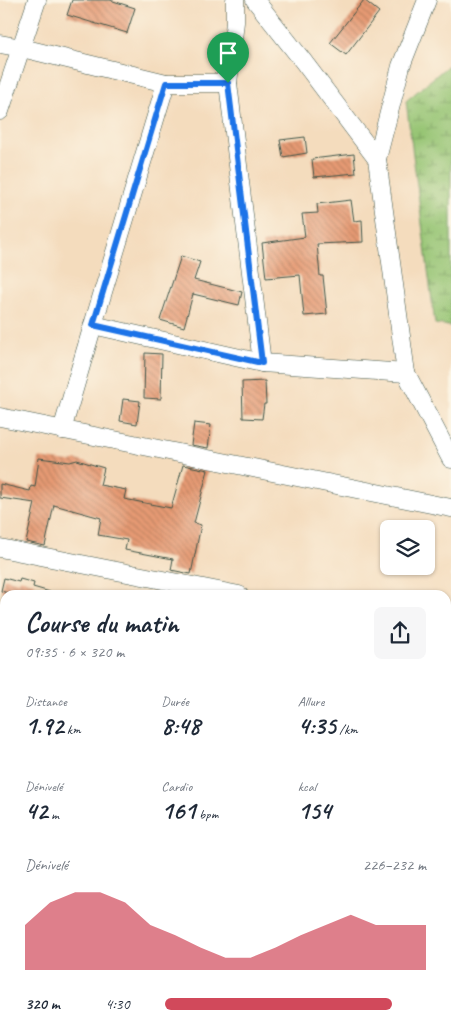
<!DOCTYPE html>
<html lang="fr">
<meta charset="utf-8">
<style>
body{margin:0;font-family:Caveat,sans-serif;background:#f6f6f7;color:#1f2937;height:100vh;display:flex;flex-direction:column;font-size:19px;white-space:nowrap}
*{box-sizing:border-box;margin:0}
p{font-size:16px;color:#747a83}
.icon{flex:none;width:28px;height:28px;fill:none;stroke:currentColor;stroke-width:2;stroke-linecap:round;stroke-linejoin:round}
.map{position:relative;flex:1;overflow:hidden}
.side{position:absolute;left:0px;top:590px;width:451px;height:444px;display:flex;flex-direction:column;background:#fff;border-radius:15px 15px 0 0;box-shadow:0 1px 4px #0004}
.side>*{flex:none}
.controls{position:absolute;left:380px;top:520px;display:grid;gap:10px}
.controls a{display:grid;place-items:center;width:55px;height:55px;border-radius:8px;background:#fff;box-shadow:0 1px 4px #0004;font-size:25px}
.pin{position:absolute;display:grid;place-items:center;width:42px;height:42px;color:#fff;margin:-51px -21px;border-radius:50% 50% 50% 0;rotate:-45deg;box-shadow:0 0 5px #0007}
.pin .icon{rotate:45deg}
.round{display:grid;place-items:center;flex:none;width:52px;height:52px;border-radius:8px;background:#f6f6f7}
.summary{display:flex;align-items:center;justify-content:space-between;height:85px;padding:0 25px}
h1{font-size:28px;font-weight:600;line-height:38px}
.figures{display:grid;grid-template-columns:repeat(3,1fr);gap:8px;height:85px;padding:5px 25px}
.figures div{display:grid;align-content:center}
.figures b{font-size:25px;font-weight:600}
.figures small{font-size:14px;font-weight:400}
.figures p{font-size:14px}
.chart{height:140px;padding:10px 25px}
.chart p{display:flex;justify-content:space-between}
.chart svg{width:100%;height:90px;margin-top:5px;fill:#d1495b;opacity:.7}
ul{padding:0 25px;list-style:none;font-size:16px}
li{display:grid;grid-template-columns:80px 60px 1fr;align-items:center;height:38px}
li i{height:12px;border-radius:6px;background:#d1495b}
.map>svg:first-child{display:block}
</style>
<div class="map">
<svg width="451" height="1033" viewBox="0 0 451 1033">
<defs>
<pattern id="wetland-marsh" width="20" height="14" patternUnits="userSpaceOnUse" patternTransform="scale(1.25)"><rect width="20" height="14" fill="#97c574"/><path d="M1 5h8M5 5V1M11 12h8M15 12V8" fill="none" stroke="#7ba160"/></pattern>
<pattern id="building-back-hatch" width="6" height="6" patternUnits="userSpaceOnUse" patternTransform="scale(1.25)"><rect width="6" height="6" fill="#e69a73"/><path d="M-1 5l2 2M0 0l6 6M5-1l2 2" fill="none" stroke="#ba7f5f"/></pattern>
</defs>
<rect width="100%" height="100%" fill="#fcf5e5"/>
<filter id="ink" filterUnits="userSpaceOnUse"><feTurbulence type="fractalNoise" baseFrequency=".02" numOctaves="2"/><feDisplacementMap in="SourceGraphic" scale="10" xChannelSelector="R" yChannelSelector="G"/><feConvolveMatrix kernelMatrix="1 2 1 2 8 2 1 2 1" color-interpolation-filters="sRGB"/></filter>
<filter id="wash" filterUnits="userSpaceOnUse"><feTurbulence type="fractalNoise" baseFrequency=".0096" numOctaves="4" result="noise"/><feDisplacementMap in="SourceGraphic" scale="20" xChannelSelector="R" yChannelSelector="G"/><feGaussianBlur stdDeviation="1.12" result="paint"/><feColorMatrix in="noise" values="0 0 0 0 0 0 0 0 0 0 0 0 0 0 0 0 0 1.4 0 .05"/><feComposite in="paint" operator="in"/></filter>
<g filter="url(#wash)">
<rect width="100%" height="100%" fill="#f4dcbd"/>
<polygon fill="url(#wetland-marsh)" stroke="#5b8154" points="451,63 451,326 435,324 406,101"/>
<g id="blocks">
<g fill="url(#building-back-hatch)">
<polygon points="72,0 110,0 135,8 127,33 67,15"/>
<polygon points="364,0 379,12 346,55 330,43"/>
<polygon points="305,137 307,153 283,157 280,140"/>
<polygon points="354,154 356,173 314,177 312,159"/>
<polygon points="351,200 354,221 362,220 363,242 317,244 320,276 323,276 327,314 304,316 300,275 266,278 262,243 305,237 302,214 318,213 317,204"/>
<polygon points="181,256 200,262 194,280 242,292 239,305 193,294 184,327 160,320"/>
<polygon points="145,353 162,354 161,399 144,398"/>
<polygon points="265,381 266,404 264,404 262,419 243,418 242,382"/>
<polygon points="123,399 140,401 137,424 120,421"/>
<polygon points="194,423 211,425 208,448 191,445"/>
<polygon points="39,458 70,462 77,460 104,468 100,485 126,490 124,499 171,508 183,465 208,470 194,523 201,525 191,574 171,570 173,559 125,550 127,540 98,535 101,518 54,505 45,546 26,542 35,503 0,498 0,484 30,491 31,486 35,487"/>
<polygon points="4,578 19,582 20,579 34,583 33,587 50,592 50,595 15,595 1,591"/>
</g>
</g>
</g>
<g filter="url(#ink)">
<use href="#blocks" fill-opacity="0" stroke="#3f5549" stroke-width="1"/>
<g fill="none" stroke-linecap="round" stroke-linejoin="round">
<defs>
<g id="street">
<polyline points="235,0 235,22 228,83 262,363"/>
<polyline points="255,0 303,61 377,159"/>
<polyline points="427,0 401,66 377,159 406,373 451,459"/>
<polyline points="0,44 22,48 166,83 228,83"/>
<polyline points="0,111 37,0"/>
<polyline points="93,325 262,363 406,373"/>
<polyline points="0,417 451,508"/>
<polyline points="62,430 93,325 166,83"/>
<polyline points="0,548 239,595"/>
<polyline points="446,637 451,638"/>
<polyline points="0,727 5,728"/>
<polyline points="446,802 451,803"/>
<polyline points="446,963 451,965"/>
<polyline points="0,987 5,1017"/>
<polyline points="161,1029 161,1033"/>
<polyline points="325,1029 326,1033"/>
</g>
</defs>
<use href="#street" stroke="#3f5549" stroke-width="19"/>
<use href="#street" stroke="#fff" stroke-width="18"/>
</g>
</g>
<g fill="none" stroke-linecap="round" stroke-linejoin="round" filter="url(#ink)">
<defs>
<polygon id="route" points="166,83 228,83 262,363 93,325"/>
</defs>
<use href="#route" stroke="#fff" stroke-width="10"/>
<use href="#route" stroke="#1a73e8" stroke-width="6"/>
</g>
</svg>
<div class="controls">
<a><svg class="icon" aria-label="layers" viewBox="0 0 24 24"><path d="M12 4l9 5-9 5-9-5zM3 14l9 5 9-5"/></svg></a>
</div>
<div class="pin" style="left:228px;top:83px;background:#1e9e55"><svg class="icon" aria-label="arrive" viewBox="0 0 24 24"><path d="M6 21V4h12l-3 4 3 4H6"/></svg></div>
<section class="side">
<div class="summary"><div><h1>Course du matin</h1><p>09:35 · 6 × 320 m</p></div><a class="round"><svg class="icon" aria-label="share" viewBox="0 0 24 24"><path d="M12 15V3M7 8l5-5 5 5M5 13v7h14v-7"/></svg></a></div>
<div class="figures">
<div><p>Distance</p><b>1.92<small> km</small></b></div>
<div><p>Durée</p><b>8:48</b></div>
<div><p>Allure</p><b>4:35<small> /km</small></b></div>
</div>
<div class="figures">
<div><p>Dénivelé</p><b>42<small> m</small></b></div>
<div><p>Cardio</p><b>161<small> bpm</small></b></div>
<div><p>kcal</p><b>154</b></div>
</div>
<div class="chart"><p><span>Dénivelé</span>226–232 m</p>
<svg viewBox="0 0 160 44" preserveAspectRatio="none"><path d="M0 44V22L10 11L20 6L30 6L40 11L50 22L60 27L70 33L80 38L90 38L100 33L110 27L120 22L130 17L140 22L150 22L160 22V44z"/></svg>
</div>
<ul>
<li><b>320 m</b>4:30<i style="width:87%"></i></li>
</ul>
</section>
</div>
